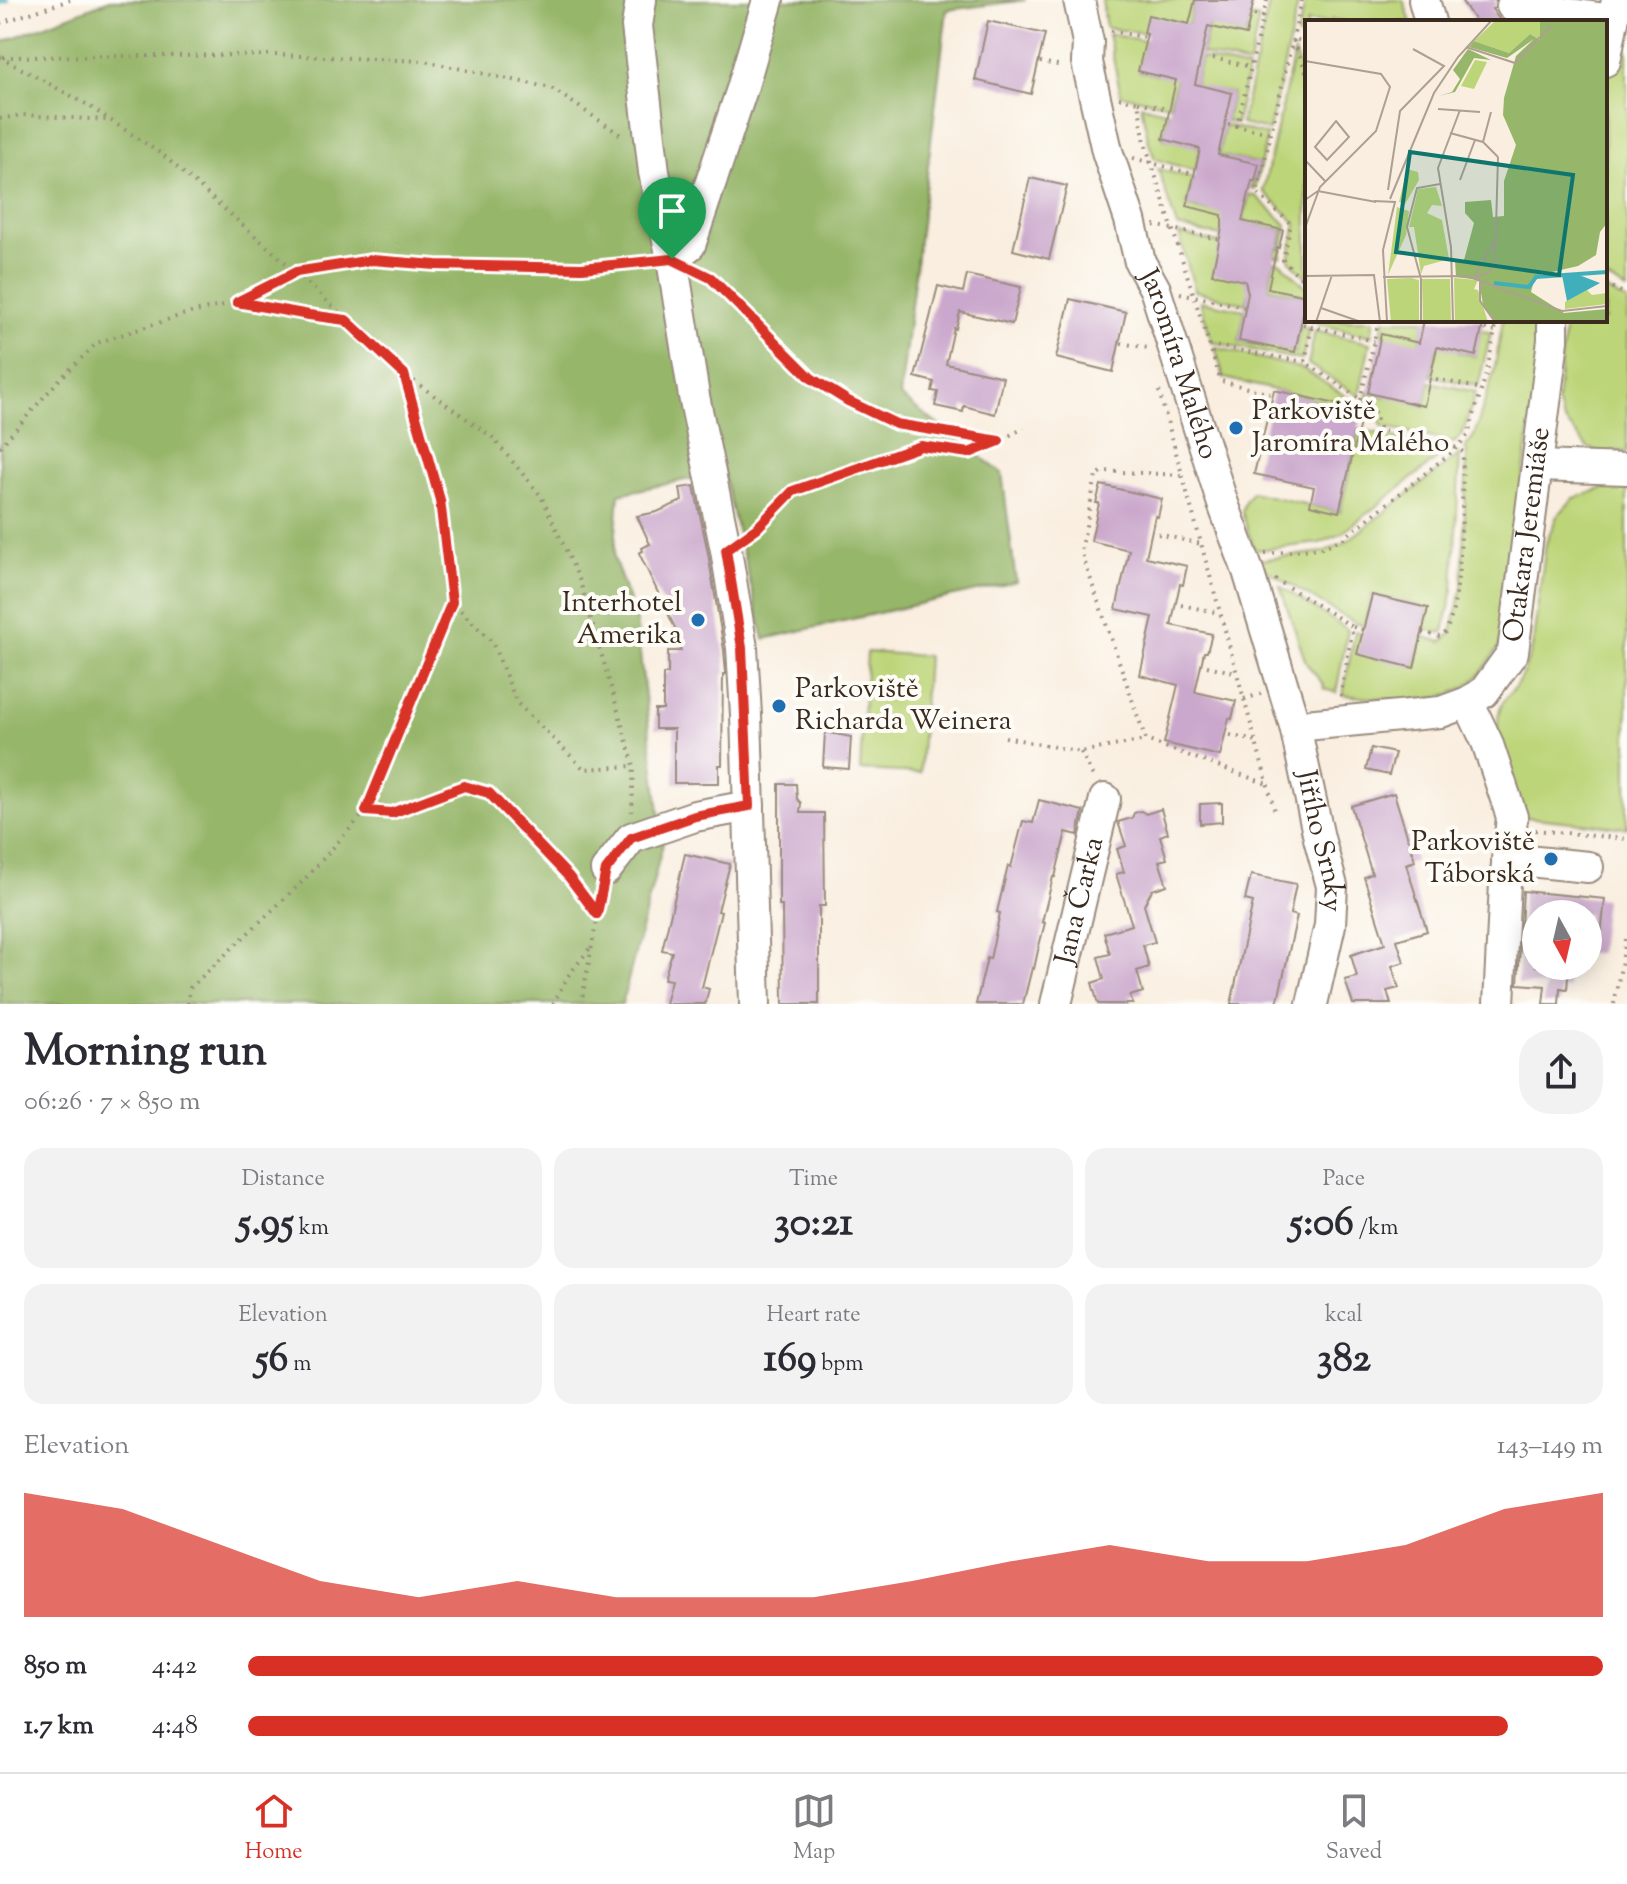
<!DOCTYPE html>
<meta charset="utf-8">
<style>
body{margin:0;font-family:"Sorts Mill Goudy",serif;background:#f2f2f3;color:#2b2b33;height:100vh;display:flex;flex-direction:column;font-size:30px;white-space:nowrap}
*{box-sizing:border-box;margin:0}
p{font-size:26px;color:#7c7c81}
.icon{flex:none;width:44px;height:44px;fill:none;stroke:currentColor;stroke-width:2;stroke-linecap:round;stroke-linejoin:round}
.map{position:relative;height:1004px;overflow:hidden}
.sheet{display:flex;flex-direction:column;background:#fff;flex:1}
.sheet>*{flex:none}
.needle{width:52px;rotate:172deg}
.tools{position:absolute;left:1522px;top:900px;display:grid;gap:16px}
.tools a{display:grid;place-items:center;width:80px;height:80px;border-radius:50%;background:#fff;box-shadow:0 4px 20px #0003;font-size:40px}
.pin{position:absolute;display:grid;place-items:center;width:68px;height:68px;color:#fff;margin:-82px -34px;border-radius:50% 50% 50% 0;rotate:-45deg;box-shadow:0 0 8px #0007}
.pin .icon{rotate:45deg}
.round{display:grid;place-items:center;flex:none;width:84px;height:84px;border-radius:32px;background:#f2f2f3}
.overview{display:flex;align-items:center;justify-content:space-between;height:136px;padding:0 24px}
h1{font-size:44px;font-weight:700;line-height:60px}
.metrics{display:grid;grid-template-columns:repeat(3,1fr);gap:12px;height:136px;padding:8px 24px}
.metrics div{display:grid;align-content:center;border-radius:20px;background:#f2f2f3;text-align:center}
.metrics b{font-size:40px;font-weight:700}
.metrics small{font-size:22px;font-weight:400}
.metrics p{font-size:22px}
.chart{height:224px;padding:16px 24px}
.chart p{display:flex;justify-content:space-between}
.chart svg{width:100%;height:144px;margin-top:8px;fill:#d93025;opacity:.7}
ul{padding:0 24px;list-style:none;font-size:26px}
li{display:grid;grid-template-columns:128px 96px 1fr;align-items:center;height:60px}
li i{height:20px;border-radius:10px;background:#d93025}
.tabs{display:flex;justify-content:space-around;align-items:center;height:112px;border-top:2px solid #e1e1e2;background:#fff;font-size:22px;color:#7c7c81}
.tabs a{display:grid;justify-items:center;gap:4px}
.tabs .selected{color:#d93025}
.map>svg:first-child{display:block}
</style>
<div class="map">
<svg width="1627" height="1004" viewBox="0 0 1627 1004">
<rect width="100%" height="100%" fill="#fdfcf7"/>
<filter id="ink" filterUnits="userSpaceOnUse"><feTurbulence type="fractalNoise" baseFrequency=".0125" numOctaves="2"/><feDisplacementMap in="SourceGraphic" scale="16" xChannelSelector="R" yChannelSelector="G"/><feConvolveMatrix kernelMatrix="1 2 1 2 8 2 1 2 1" color-interpolation-filters="sRGB"/></filter>
<filter id="wash" filterUnits="userSpaceOnUse"><feTurbulence type="fractalNoise" baseFrequency=".006" numOctaves="4" result="noise"/><feDisplacementMap in="SourceGraphic" scale="32" xChannelSelector="R" yChannelSelector="G"/><feGaussianBlur stdDeviation="1.8" result="paint"/><feColorMatrix in="noise" values="0 0 0 0 0 0 0 0 0 0 0 0 0 0 0 0 0 1.4 0 .05"/><feComposite in="paint" operator="in"/></filter>
<g filter="url(#wash)">
<rect width="100%" height="100%" fill="#f9eedf"/>
<g fill="#bdd579" stroke="#7c804c" stroke-width="2">
<polygon points="1102,0 1195,0 1189,24 1144,33 1106,28"/>
<polygon points="1270,0 1299,0 1269,130 1241,124"/>
<polygon points="1306,0 1403,0 1411,22 1346,22 1332,19 1331,22 1307,22 1307,39 1297,36"/>
<polygon points="1250,17 1259,19 1249,65 1202,54 1209,24 1246,35"/>
<polygon points="1618,26 1627,27 1627,290 1605,278 1605,96"/>
<polygon points="1108,34 1146,41 1139,71 1156,75 1157,73 1177,77 1170,105 1121,95"/>
<polygon points="1294,53 1307,86 1307,278 1289,260 1296,223 1263,191"/>
<polygon points="1201,58 1248,69 1236,123 1226,121 1232,93 1194,87"/>
<polygon points="1141,105 1169,112 1163,139 1201,145 1195,171 1155,159 1149,143"/>
<polygon points="1225,125 1267,135 1255,190 1251,189 1252,181 1255,181 1258,164 1218,155"/>
<polygon points="1158,169 1193,178 1187,206 1204,211 1226,212 1221,236 1177,227"/>
<polygon points="1249,195 1256,196 1287,225 1281,257 1275,256 1277,248 1280,248 1283,230 1243,222"/>
<polygon points="1179,234 1219,243 1252,280 1246,304 1195,291"/>
<polygon points="1274,261 1281,263 1307,288 1307,296 1268,288"/>
<polygon points="1605,290 1627,301 1627,452 1612,451 1611,456 1588,448 1563,419 1557,402 1565,320 1605,320"/>
<polygon points="1200,301 1245,310 1239,341 1256,345 1278,346 1278,349 1295,352 1300,327 1309,328 1302,360 1212,342"/>
<polygon points="1318,320 1374,320 1371,336 1317,324"/>
<polygon points="1384,320 1425,320 1419,346 1381,334"/>
<path d="M1503 320H1545L1499 647C1491 658 1483 673 1472 682 1438 709 1383 699 1343 695L1355 631 1366 634 1414 667 1420 647 1416 645 1418 635 1442 642 1451 633 1462 587 1467 451 1465 448 1474 436 1494 372Z"/>
<polygon points="1481,330 1491,333 1478,386 1431,376 1438,345 1458,349 1458,352 1475,356"/>
<polygon points="1315,331 1370,343 1359,396 1308,364"/>
<polygon points="1215,347 1303,369 1361,406 1363,411 1224,378"/>
<polygon points="1430,382 1476,392 1463,433 1454,443 1382,426 1376,407 1367,400 1368,393 1385,397 1387,395 1424,406"/>
<polygon points="1359,429 1448,450 1341,534 1320,543 1258,550 1253,547 1242,512 1245,501 1252,492 1340,512"/>
<polygon points="1460,454 1453,589 1444,630 1441,633 1420,628 1422,620 1426,621 1428,608 1372,595 1366,616 1368,626 1355,623 1256,564 1259,560 1323,552 1346,542"/>
<path d="M1607 487H1627V828L1525 817C1515 788 1490 740 1500 709 1503 699 1511 692 1517 684 1524 674 1528 661 1532 649L1546 543 1557 516 1574 498Z"/>
<polygon points="1280,586 1348,630 1336,693 1323,688 1324,685 1306,663"/>
<polygon points="867,652 927,656 920,773 860,770"/>
</g>
<polygon fill="#96b669" stroke="#687044" stroke-width="2" points="110,0 1026,0 947,10 900,396 1002,473 1016,582 764,639 723,472 619,494 614,558 636,621 663,844 622,1004 0,1004 0,43"/>
<g fill="none" stroke-linecap="round" stroke-linejoin="round">
<polyline stroke="#40afbb" stroke-width="6" points="0,2 6,0"/>
</g>
<g id="blocks">
<g fill="#caa7cc">
<polygon points="1195,0 1254,0 1246,35 1208,26 1195,84 1232,93 1218,155 1259,164 1255,181 1252,181 1242,221 1283,230 1279,248 1277,247 1268,288 1307,296 1307,315 1303,314 1295,352 1239,341 1248,293 1245,281 1212,274 1222,228 1222,215 1187,206 1200,149 1163,139 1176,80 1138,71 1147,34 1144,33 1148,15 1189,24"/>
<polygon points="1461,0 1496,0 1495,8 1492,9 1501,22 1476,22"/>
<polygon points="988,21 1045,34 1031,94 975,80"/>
<polygon points="1030,178 1067,186 1049,259 1013,250"/>
<polygon points="967,275 1021,287 1012,324 960,312 956,329 954,328 946,364 1003,377 995,414 964,406 963,412 935,406 938,392 932,391 934,382 915,377 938,286 963,292"/>
<polygon points="1070,299 1126,312 1113,372 1056,358"/>
<polygon points="1424,320 1484,320 1476,356 1437,347 1424,406 1368,393 1381,334 1419,343"/>
<polygon points="1274,390 1363,410 1339,512 1310,505 1314,487 1254,474"/>
<polygon points="1101,485 1162,499 1158,517 1155,516 1146,557 1187,566 1183,585 1180,584 1171,625 1212,634 1207,652 1204,652 1195,692 1236,701 1232,719 1229,718 1220,756 1164,743 1178,685 1140,675 1153,617 1116,609 1129,550 1091,541 1099,503 1096,503"/>
<polygon points="694,486 708,553 724,650 726,674 723,674 722,765 719,765 719,783 674,783 674,729 655,729 655,710 663,710 663,674 668,674 668,651 681,651 675,628 639,553 643,551 642,548 650,544 637,516 657,512 682,501 680,488"/>
<polygon points="1372,595 1428,608 1414,668 1357,654"/>
<polygon points="825,732 851,737 849,769 823,767"/>
<polygon points="1371,748 1395,753 1389,775 1366,770"/>
<polygon points="779,784 796,784 797,799 801,803 800,813 824,813 825,906 819,906 819,1004 783,1004 782,906 779,906"/>
<polygon points="1394,793 1415,861 1406,864 1427,931 1397,940 1404,962 1392,966 1399,988 1387,991 1391,1004 1353,1004 1345,980 1357,977 1351,955 1385,944 1364,877 1372,874 1351,806"/>
<polygon points="1039,800 1083,811 1078,835 1066,832 1055,877 1053,877 1042,922 1045,923 1039,946 1034,969 1032,968 1023,1004 976,1004 987,958 990,959 1000,913 997,912 1008,866 1011,867 1023,821 1033,823"/>
<polygon points="1222,803 1222,822 1200,824 1200,804"/>
<polygon points="1161,809 1168,833 1160,836 1167,859 1159,861 1167,885 1152,890 1144,905 1155,942 1143,945 1149,967 1137,971 1143,992 1130,996 1133,1004 1098,1004 1092,983 1104,979 1098,957 1110,954 1104,933 1132,925 1116,874 1124,872 1117,849 1126,846 1118,822 1132,818 1134,813 1141,811 1146,814"/>
<polygon points="685,854 730,864 718,911 721,912 702,987 709,989 705,1004 665,1004 671,980 664,979 672,952 662,950"/>
<polygon points="1251,875 1296,884 1290,914 1297,916 1277,1004 1231,1004 1253,902 1245,900"/>
<polygon points="1523,891 1605,899 1599,953 1588,953 1588,914 1536,914 1536,966 1569,966 1567,989 1560,988 1559,1004 1543,1004 1545,986 1518,984"/>
</g>
</g>
</g>
<g filter="url(#ink)">
<use href="#blocks" fill-opacity="0" stroke="#9a8c7e" stroke-width="2"/>
<g fill="none" stroke-linecap="round" stroke-linejoin="round">
<defs>
<g id="minor">
<polyline points="641,0 637,26 654,172 672,259 694,396 726,550 742,648 746,715 755,1004"/>
<path id="s1" d="M1079 0 1088 42 1087 62 1107 151 1130 220 1140 262 1155 289 1222 501 1248 571 1295 726 1319 838 1332 886 1330 925 1312 1004"/>
<polyline points="1424,0 1430,22"/>
<polyline points="1512,6 1613,20"/>
<polyline points="1605,61 1617,0"/>
<polyline points="672,259 690,245 742,89 768,0"/>
<polyline points="1538,466 1627,469"/>
<polyline points="1468,702 1487,742 1512,817 1505,883 1499,1004"/>
<path id="s2" d="M1295 726 1441 712 1468 702 1484 692 1513 652 1553 340V320"/>
<polyline points="1507,859 1588,867"/>
<polyline points="606,870 631,838 695,816 749,806"/>
<path id="s3" d="M1056 1004 1105 799"/>
</g>
</defs>
<use href="#minor" stroke="#9a8c7e" stroke-width="34"/>
<g stroke="#9a8c7e" stroke-width="4" stroke-dasharray="2 6" stroke-linecap="butt">
<polyline points="1267,0 1237,126 1271,133"/>
<polyline points="1302,0 1257,193 1291,224 1283,260 1307,284"/>
<polyline points="1254,15 1263,17"/>
<polyline points="0,23 70,0"/>
<polyline points="1111,31 1144,37"/>
<polyline points="1307,42 1293,39 1307,74"/>
<polyline points="0,57 86,104 163,155 296,272 404,374 492,437 541,496 580,581 634,766 632,812"/>
<polyline points="3,57 277,55 424,61 551,88 624,137"/>
<polyline points="1213,58 1251,67"/>
<polyline points="1040,62 1063,66"/>
<polyline points="1119,98 1138,102 1145,143 1221,381 1270,394"/>
<polyline points="1138,102 1163,108"/>
<polyline points="0,119 22,115 107,120"/>
<polyline points="1228,124 1237,126"/>
<polyline points="1133,158 1193,174"/>
<polyline points="1154,225 1218,239"/>
<polyline points="699,272 711,278 811,378 848,401 896,424 999,441 1024,428"/>
<polyline points="1605,284 1627,295"/>
<polyline points="1180,293 1244,307"/>
<polyline points="240,302 309,315 346,320"/>
<path d="M1313 320 1305 362 1373 408 1380 430 1457 448 1463 452C1462 487 1464 618 1441 637L1422 632"/>
<polyline points="1303,324 1374,341"/>
<polyline points="1485,329 1496,331"/>
<polyline points="1121,343 1148,348"/>
<polyline points="1209,345 1305,362"/>
<polyline points="404,374 440,500 452,602"/>
<polyline points="1436,379 1482,389"/>
<polyline points="1159,391 1276,815"/>
<polyline points="1360,400 1379,320"/>
<polyline points="0,447 58,381 97,343 182,315 237,302 296,272 372,260 436,265 529,268 582,268 649,261"/>
<polyline points="1181,475 1103,471 1096,476 1081,551 1146,740 1267,784"/>
<polyline points="1158,534 1201,544"/>
<polyline points="748,535 757,528 793,491 921,446 969,453 999,441"/>
<polyline points="1265,554 1322,548 1344,538 1457,448 1468,435 1487,371 1497,320"/>
<polyline points="1275,579 1353,627 1341,693 1341,698"/>
<polyline points="1181,605 1220,613"/>
<polyline points="1353,627 1364,630"/>
<polyline points="1207,666 1237,673"/>
<polyline points="1244,699 1261,694"/>
<polyline points="1230,735 1255,741"/>
<polyline points="1005,737 1081,752 1146,740"/>
<polyline points="1081,752 1094,778"/>
<polyline points="366,811 392,813 464,786 489,793 569,877 597,914"/>
<polyline points="1535,830 1627,839"/>
<polyline points="188,1004 190,988 302,882 366,811 452,602 492,642 517,703 584,769 633,766"/>
<polyline points="553,1004 568,976 590,948"/>
<polyline points="581,1004 602,892"/>
<polyline points="1614,1004 1627,934"/>
</g>
<use href="#minor" stroke="#fff" stroke-width="30"/>
</g>
</g>
<g fill="none" stroke-linecap="round" stroke-linejoin="round" filter="url(#ink)">
<defs>
<polygon id="route" points="672,259 711,278 811,378 848,401 896,424 999,441 969,453 921,446 793,491 757,528 726,550 742,648 749,806 695,816 631,838 606,870 597,914 569,877 489,793 464,786 392,813 366,811 452,602 440,500 404,374 346,320 309,315 237,302 296,272 372,260 436,265 582,268"/>
</defs>
<use href="#route" stroke="#fff" stroke-width="16"/>
<use href="#route" stroke="#d93025" stroke-width="10"/>
</g>
<g fill="#1f6fb2" stroke="#fdfcf7" stroke-width="3">
<circle cx="1236" cy="428" r="8"/>
<circle cx="698" cy="620" r="8"/>
<circle cx="779" cy="706" r="8"/>
<circle cx="1551" cy="859" r="8"/>
</g>
<g text-anchor="middle" dominant-baseline="central" stroke-width="8" stroke-linejoin="round" paint-order="stroke">
<g font-size="28" fill="#3b2a1e" stroke="#fdfcf7">
<text stroke="none"><textPath href="#s1" startOffset="380">Jaromíra Malého</textPath></text>
<text stroke="none"><textPath href="#s2" startOffset="362">Otakara Jeremiáše</textPath></text>
<text stroke="none"><textPath href="#s1" startOffset="878">Jiřího Srnky</textPath></text>
<text stroke="none"><textPath href="#s3" startOffset="106">Jana Čarka</textPath></text>
</g>
<g font-size="28" fill="#3b2a1e" stroke="#fdfcf7" text-anchor="start">
<text x="1252" y="412">Parkoviště<tspan x="1252" dy="32">Jaromíra Malého</tspan></text>
<text x="682" y="604" text-anchor="end">Interhotel<tspan x="682" dy="32">Amerika</tspan></text>
<text x="795" y="690">Parkoviště<tspan x="795" dy="32">Richarda Weinera</tspan></text>
<text x="1535" y="843" text-anchor="end">Parkoviště<tspan x="1535" dy="32">Táborská</tspan></text>
</g>
</g>
<g transform="translate(1305 20)">
<rect width="302" height="302" fill="#f9eedf"/>
<path d="M191 0H235V20L225 14 204 33 169 21ZM170 40 182 42 169 69 156 66ZM102 149 113 152 114 160 100 184 94 182ZM131 167 137 186 127 185 122 193 137 200 144 239 119 246 116 254 109 207H104L113 169ZM92 187 104 191 101 215 83 255ZM106 258 114 260V302H86L82 259ZM149 258 173 260 169 269 173 270 183 302H150ZM117 259H145L146 302H118ZM282 270 287 275 302 273V284L260 289V282Z" fill="#bdd579"/>
<path d="M235 0H302V203L295 212 291 235 273 246 230 256 226 272 259 293 302 289V302H191L178 285 174 260 151 257 150 240H159L169 203 160 193V182L186 180 188 197 199 196V161L211 125 198 95 199 78 211 36 229 19 202 38 164 27 169 21 204 33 225 14 235 20ZM163 29 186 40 169 38 150 72 134 76 147 72 155 59 148 50Z" fill="#96b669"/>
<path d="M257 255H274L295 263 262 281Z" fill="#40afbb"/>
<path fill="none" stroke="#40afbb" stroke-width="4" d="M189 263 224 267 231 257 302 252"/>
<path fill="none" stroke="#ada092" stroke-width="2" d="M161 27 210 43 246 6M0 41 76 54 85 67 71 111 15 167 0 208M133 89 175 92M31 101 44 117 22 140 10 127ZM145 113 178 122 193 137M178 122 186 92M0 140 20 161M155 160 170 120M83 170 95 91 139 46 108 29M85 179 129 73 153 37 187 0M0 180 13 171 71 182M69 181 90 182 78 230 82 302M0 256 69 255 75 302M78 257 162 256 257 291 302 286M169 258 183 253 190 243 193 137M169 258 190 219M175 260V281L190 302M16 288 56 302M11 302 27 255M116 302V259L102 207 112 168 135 164M148 302 146 227 133 148 155 90"/>
<path fill="#0f766e" fill-opacity="0.15" stroke="#0f766e" stroke-width="4" d="M105 132 268 155 254 255 91 232Z"/>
<rect width="302" height="302" fill="none" stroke="#3b2a1e" stroke-width="4"/>
</g>
</svg>
<div class="tools">
<a><svg class="needle" viewBox="-14 -14 28 28"><path d="M0-13l5 13h-10z" fill="#e53935"/><path d="M0 13l5-13h-10z" fill="#7c7c81"/></svg></a>
</div>
<div class="pin" style="left:672px;top:259px;background:#1e9e55"><svg class="icon" aria-label="arrive" viewBox="0 0 24 24"><path d="M6 21V4h12l-3 4 3 4H6"/></svg></div>
</div>
<section class="sheet">
<div class="overview"><div><h1>Morning run</h1><p>06:26 · 7 × 850 m</p></div><a class="round"><svg class="icon" aria-label="share" viewBox="0 0 24 24"><path d="M12 15V3M7 8l5-5 5 5M5 13v7h14v-7"/></svg></a></div>
<div class="metrics">
<div><p>Distance</p><b>5.95<small> km</small></b></div>
<div><p>Time</p><b>30:21</b></div>
<div><p>Pace</p><b>5:06<small> /km</small></b></div>
</div>
<div class="metrics">
<div><p>Elevation</p><b>56<small> m</small></b></div>
<div><p>Heart rate</p><b>169<small> bpm</small></b></div>
<div><p>kcal</p><b>382</b></div>
</div>
<div class="chart"><p><span>Elevation</span>143–149 m</p>
<svg viewBox="0 0 160 44" preserveAspectRatio="none"><path d="M0 44V6L10 11L20 22L30 33L40 38L50 33L60 38L70 38L80 38L90 33L100 27L110 22L120 27L130 27L140 22L150 11L160 6V44z"/></svg>
</div>
<ul>
<li><b>850 m</b>4:42<i style="width:100%"></i></li>
<li><b>1.7 km</b>4:48<i style="width:93%"></i></li>
</ul>
</section>
<nav class="tabs">
<a class="selected"><svg class="icon" aria-label="home" viewBox="0 0 24 24"><path d="M3 11l9-7 9 7M6 9v11h12V9"/></svg>Home</a>
<a><svg class="icon" aria-label="map" viewBox="0 0 24 24"><path d="M3 6l6-2 6 2 6-2v14l-6 2-6-2-6 2zM9 4v14M15 6v14"/></svg>Map</a>
<a><svg class="icon" aria-label="saved" viewBox="0 0 24 24"><path d="M7 4h10v16l-5-4-5 4z"/></svg>Saved</a>
</nav>
